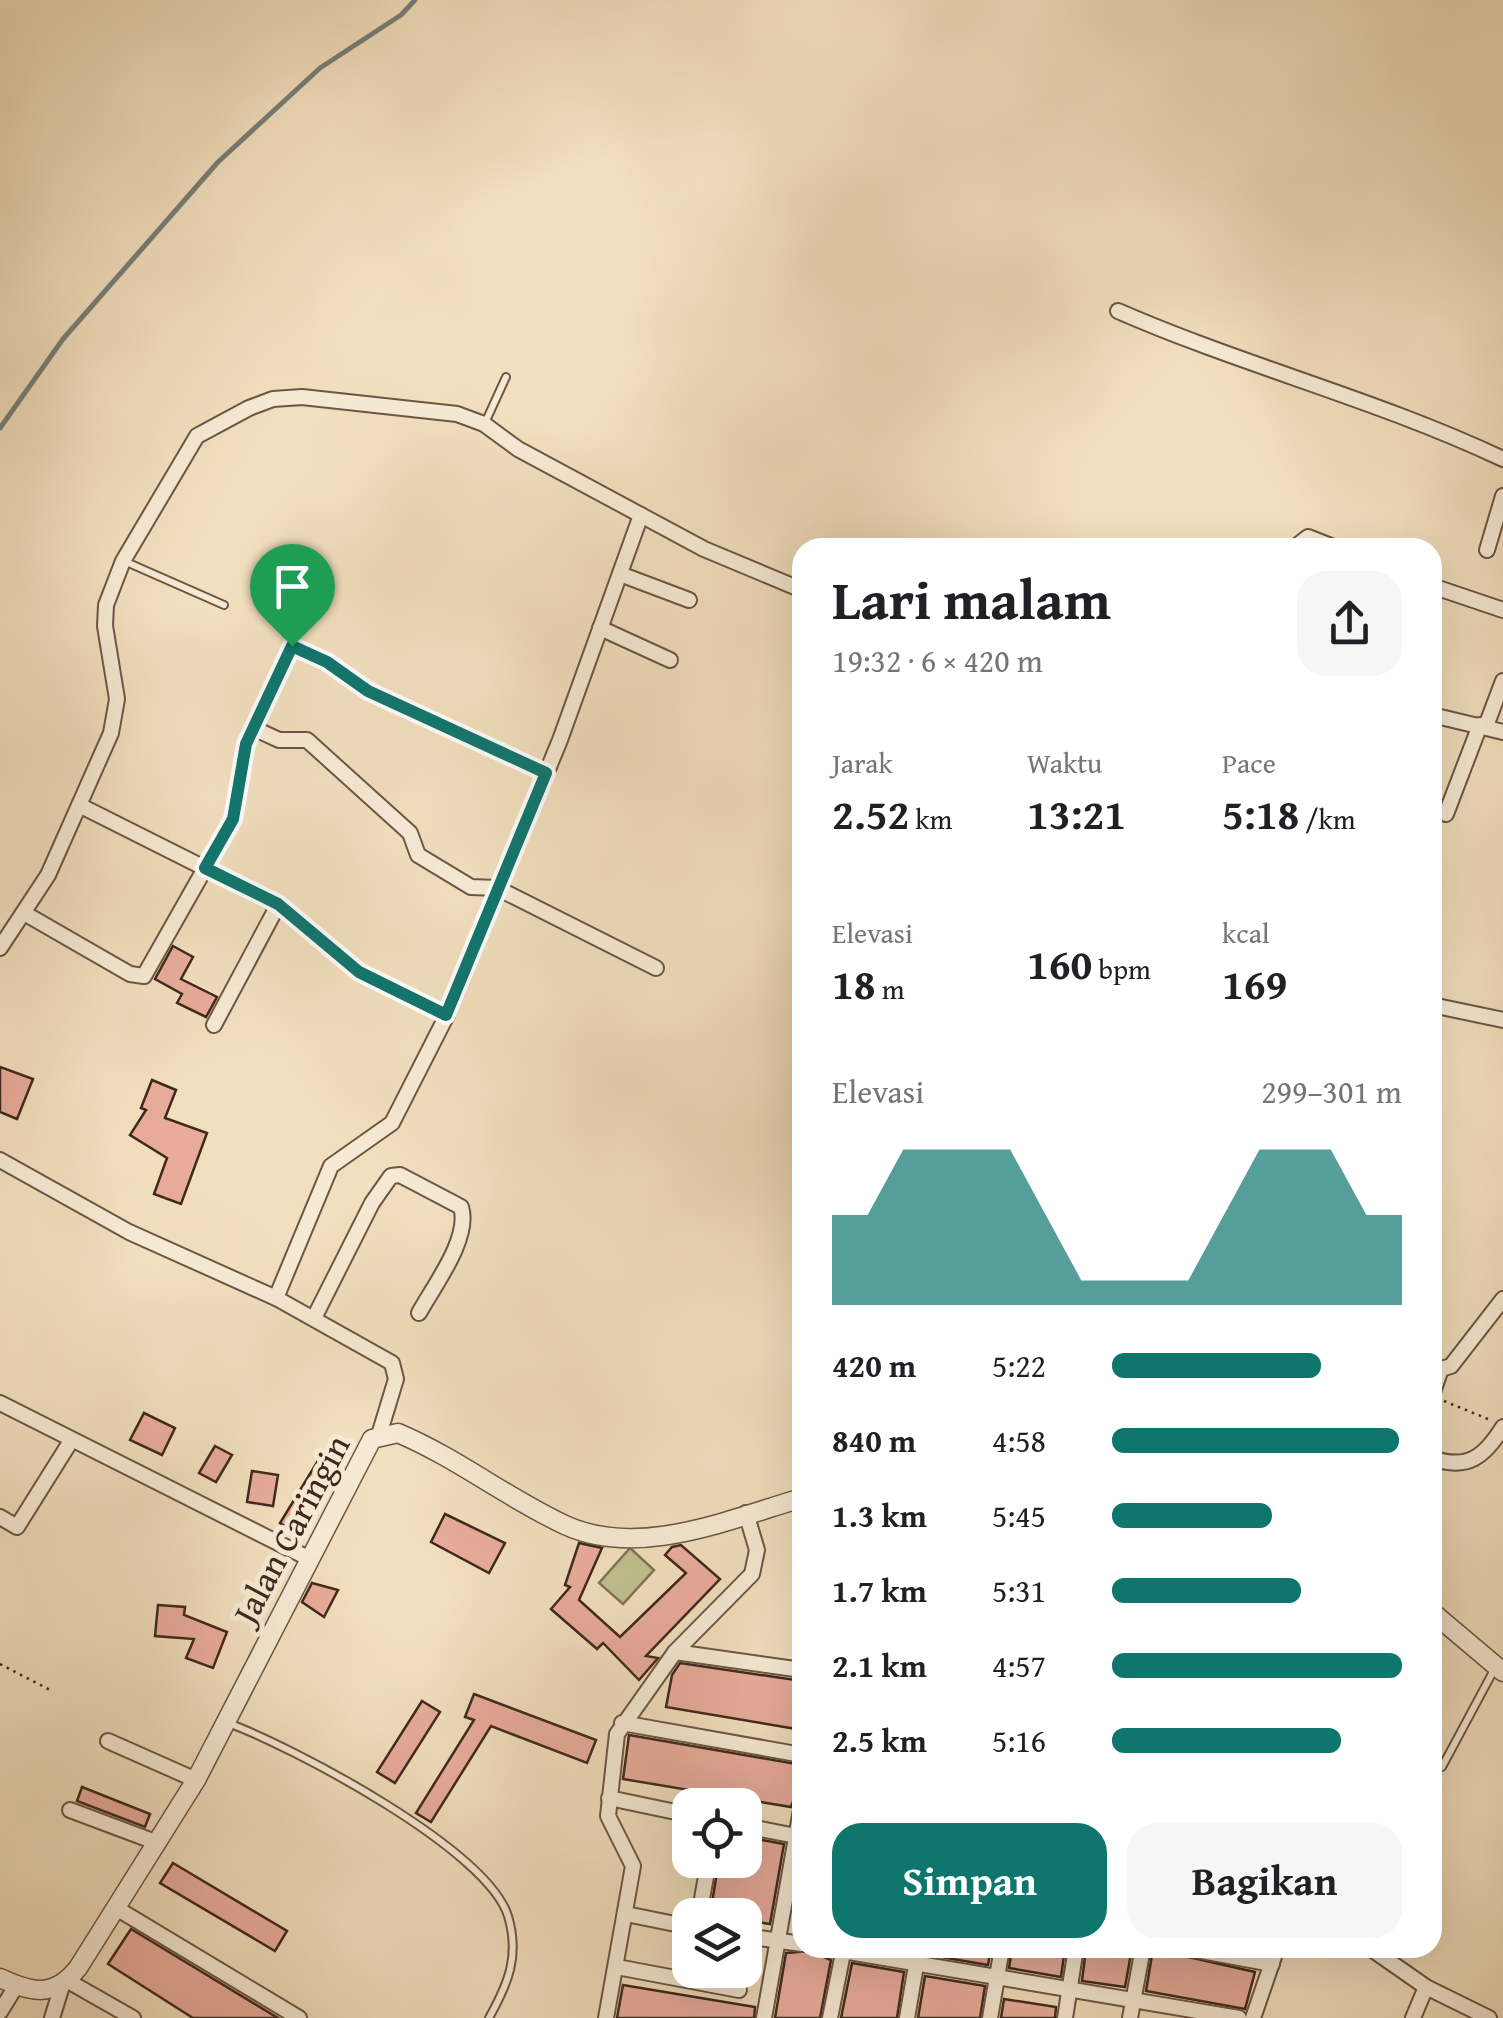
<!DOCTYPE html>
<html lang="id">
<meta charset="utf-8">
<style>
body{margin:0;font-family:"Gentium Book Plus",serif;background:#f6f6f6;color:#202124;height:100vh;display:flex;flex-direction:column;font-size:38px;white-space:nowrap}
*{box-sizing:border-box;margin:0}
p{font-size:32px;color:#757577}
.icon{flex:none;width:55px;height:55px;fill:none;stroke:currentColor;stroke-width:2;stroke-linecap:round;stroke-linejoin:round}
.map{position:relative;flex:1;overflow:hidden}
.panel{position:absolute;left:792px;top:538px;width:650px;height:1420px;display:flex;flex-direction:column;background:#fff;border-radius:30px;box-shadow:0 10px 40px #0002}
.panel>*{flex:none}
.tools{position:absolute;left:672px;top:1788px;display:grid;gap:20px}
.tools a{display:grid;place-items:center;width:90px;height:90px;border-radius:20px;background:#fff;box-shadow:0 10px 40px #0002;font-size:50px}
.pin{position:absolute;display:grid;place-items:center;width:85px;height:85px;color:#fff;margin:-102px -42px;border-radius:50% 50% 50% 0;rotate:-45deg;box-shadow:0 0 10px #0007}
.pin .icon{rotate:45deg}
.round{display:grid;place-items:center;flex:none;width:105px;height:105px;border-radius:30px;background:#f6f6f6}
.summary{display:flex;align-items:center;justify-content:space-between;height:170px;padding:0 40px}
h1{font-size:55px;font-weight:800;line-height:75px}
.metrics{display:grid;grid-template-columns:repeat(3,1fr);gap:15px;height:170px;padding:10px 40px}
.metrics div{display:grid;align-content:center}
.metrics b{font-size:42px;font-weight:800}
.metrics small{font-size:28px;font-weight:400}
.metrics p{font-size:28px}
.chart{height:280px;padding:20px 40px}
.chart p{display:flex;justify-content:space-between}
.chart svg{width:100%;height:180px;margin-top:10px;fill:#0f766e;opacity:.7}
.button{display:flex;gap:20px;margin-top:auto;padding:20px 40px}
.button a{flex:1;height:115px;border-radius:30px;background:#0f766e;color:#fff;font-size:40px;font-weight:800;line-height:115px;text-align:center}
.button a+a{background:#f6f6f6;color:#202124}
ul{padding:0 40px;list-style:none;font-size:32px}
li{display:grid;grid-template-columns:160px 120px 1fr;align-items:center;height:75px}
li i{height:25px;border-radius:12px;background:#0f766e}
.map>svg:first-child{display:block}
</style>
<div class="map">
<svg width="1503" height="2018" viewBox="0 0 1503 2018">
<rect width="100%" height="100%" fill="#f2dfbe"/>
<filter id="stains"><feTurbulence type="fractalNoise" baseFrequency=".002" numOctaves="4"/><feColorMatrix values="0 0 0 0 .2 0 0 0 0 .09 0 0 0 0 .02 0 0 0 .5 -.17"/></filter>
<radialGradient id="worn" r=".72"><stop offset=".6" stop-color="#630" stop-opacity="0"/><stop offset="1" stop-color="#630" stop-opacity=".3"/></radialGradient>
<polygon fill="#c0c08e" stroke="#807455" stroke-width="2.5" points="630,1548 654,1570 623,1604 599,1583"/>
<g fill="none" stroke-linecap="round" stroke-linejoin="round">
<polyline stroke="#77807a" stroke-width="5" points="0,428 63,339 218,162 320,68 401,15 415,0"/>
</g>
<g fill="#e9ac9c" stroke="#3f281c" stroke-width="2.5">
<polygon points="173,946 193,957 181,979 217,997 206,1017 177,1003 182,994 155,979"/>
<polygon points="0,1067 33,1079 17,1119 0,1112"/>
<polygon points="152,1080 176,1090 165,1118 207,1133 181,1204 154,1194 167,1158 130,1135 146,1110 141,1108"/>
<polygon points="144,1413 175,1428 162,1455 130,1440"/>
<polygon points="215,1446 232,1455 216,1482 199,1473"/>
<polygon points="319,1459 337,1470 298,1534 280,1523"/>
<polygon points="252,1471 278,1475 273,1506 247,1502"/>
<polygon points="445,1514 505,1543 489,1573 431,1542"/>
<polygon points="579,1543 602,1548 579,1600 620,1637 686,1573 665,1555 672,1547 681,1545 720,1579 646,1656 658,1658 639,1680 603,1643 597,1649 551,1609 570,1587 565,1585"/>
<polygon points="312,1583 338,1590 324,1617 302,1602"/>
<polygon points="158,1605 185,1607 184,1615 227,1632 213,1668 186,1658 194,1639 155,1636"/>
<polygon points="680,1663 802,1681 802,1730 666,1707 672,1675"/>
<polygon points="474,1694 596,1740 587,1763 491,1726 431,1822 416,1813 474,1720 465,1717"/>
<polygon points="422,1701 440,1712 395,1783 377,1772"/>
<polygon points="629,1735 802,1765 802,1794 795,1796 791,1807 623,1779"/>
<polygon points="82,1787 150,1814 145,1827 77,1801"/>
<polygon points="745,1837 784,1844 770,1924 745,1920 745,1915 710,1915 719,1860 745,1860"/>
<polygon points="173,1863 287,1931 275,1951 160,1883"/>
<polygon points="131,1929 278,2018 193,2018 108,1964"/>
<polygon points="929,1948 991,1948 988,1965 929,1955"/>
<polygon points="1012,1948 1065,1948 1061,1977 1009,1968"/>
<polygon points="1086,1948 1132,1948 1125,1987 1082,1981"/>
<polygon points="1153,1949 1255,1972 1245,2009 1146,1991"/>
<polygon points="810,1951 831,1960 820,2018 775,2018 786,1953"/>
<polygon points="852,1963 904,1972 897,2018 841,2018"/>
<polygon points="925,1976 985,1986 980,2018 918,2018"/>
<polygon points="623,1985 755,2007 754,2018 617,2018"/>
<polygon points="1004,1999 1056,2007 1055,2018 1001,2018"/>
</g>
<g fill="none" stroke-linecap="round" stroke-linejoin="round">
<defs>
<g id="service">
<polyline points="485,423 506,377"/>
<polyline points="124,561 224,605"/>
<path d="M228 1723C293 1747 487 1849 508 1916 520 1956 508 1984 489 2018"/>
<polyline points="1442,1767 1495,1668"/>
</g>
<g id="minor">
<path d="M1118 311C1244 366 1378 400 1503 459"/>
<polyline points="1294,548 1308,537 1336,548"/>
<polyline points="1487,550 1503,496"/>
<polyline points="620,574 689,600"/>
<polyline points="1432,586 1503,610"/>
<polyline points="600,628 670,660"/>
<polyline points="1432,715 1503,732"/>
<polyline points="1486,726 1503,681"/>
<polyline points="253,728 279,740 307,740 410,833 418,855 471,887 497,888 656,968"/>
<polyline points="83,807 278,905 359,972 447,1015"/>
<polyline points="1446,814 1480,725"/>
<polyline points="24,913 130,974 144,976 233,819 246,744 292,646 327,662 368,691 546,773"/>
<polyline points="0,948 48,875 111,733 117,699 105,626 106,605 123,561 197,436 249,408 273,399 302,397 457,414 484,424 518,449 704,549 802,590"/>
<polyline points="1432,1005 1503,1020"/>
<polyline points="214,1025 278,905"/>
<polyline points="0,1160 129,1232 276,1298 392,1363 396,1379 379,1435"/>
<polyline points="276,1298 331,1166 392,1123 447,1015 560,740 641,515"/>
<path d="M314 1318 372 1203 391 1176 400 1175 461 1207C471 1238 433 1287 419 1313"/>
<polyline points="1432,1395 1441,1369 1451,1366 1503,1299"/>
<polyline points="0,1403 310,1559"/>
<path d="M1432 1458C1468 1471 1485 1456 1503 1427"/>
<polyline points="0,1517 17,1527 69,1444"/>
<polyline points="675,1652 802,1670"/>
<polyline points="622,1723 802,1755"/>
<polyline points="108,1741 196,1780"/>
<polyline points="609,1798 690,1815"/>
<polyline points="70,1810 158,1843"/>
<polyline points="745,1826 796,1836"/>
<polyline points="116,1908 299,2018"/>
<polyline points="626,1914 690,1927"/>
<polyline points="699,1915 709,1860"/>
<polyline points="745,1936 802,1944"/>
<polyline points="825,1948 1239,2018"/>
<polyline points="1185,1948 1272,1964"/>
<polyline points="1370,1948 1426,1987 1489,2018"/>
<polyline points="617,1967 739,1990"/>
<polyline points="68,1981 133,2018"/>
<polyline points="0,2012 16,1986"/>
<polyline points="52,2018 62,1986"/>
<polyline points="606,2018 633,1866 608,1816 617,1734 675,1652 752,1574 757,1550 746,1513"/>
<polyline points="764,2018 802,1804"/>
<polyline points="830,2018 844,1948"/>
<polyline points="907,2018 919,1948"/>
<polyline points="990,2018 1002,1948"/>
<polyline points="1065,2018 1076,1948"/>
<polyline points="1130,2018 1143,1948"/>
<polyline points="1253,2018 1277,1948"/>
<polyline points="1413,2018 1426,1987"/>
</g>
<g id="tertiary">
<polyline points="1432,1612 1503,1672"/>
<path d="M0 1978C32 1993 54 1998 78 1968L196 1780 372 1439 398 1433C457 1458 507 1498 565 1525 639 1559 730 1519 802 1498"/>
</g>
</defs>
<use href="#service" stroke="#6c5644" stroke-width="10"/>
<use href="#minor" stroke="#6c5644" stroke-width="18"/>
<use href="#tertiary" stroke="#6c5644" stroke-width="21"/>
<g stroke="#3f281c" stroke-width="2.5" stroke-dasharray="2.5 5" stroke-linecap="butt">
<polyline points="1444,1401 1488,1419"/>
<polyline points="0,1664 52,1691"/>
</g>
<use href="#service" stroke="#f7ead5" stroke-width="6"/>
<use href="#minor" stroke="#f7ead5" stroke-width="14"/>
<use href="#tertiary" stroke="#f7ead5" stroke-width="18"/>
</g>
<g fill="none" stroke-linecap="round" stroke-linejoin="round">
<defs>
<polygon id="route" points="292,646 327,662 368,691 546,773 446,1015 359,972 278,904 205,868 233,819 246,744"/>
</defs>
<use href="#route" stroke="#fff" stroke-width="20"/>
<use href="#route" stroke="#0f766e" stroke-width="12"/>
</g>
<g text-anchor="middle" dominant-baseline="central" stroke-width="10" stroke-linejoin="round" paint-order="stroke">
<g font-size="35" fill="#3f281c" stroke="#f7ead5">
<text transform="translate(291 1529) rotate(-62)">Jalan Caringin</text>
</g>
</g>
<rect width="100%" height="100%" filter="url(#stains)"/>
<rect width="100%" height="100%" fill="url(#worn)"/>
</svg>
<div class="tools">
<a><svg class="icon" aria-label="locate" viewBox="0 0 24 24"><circle cx="12" cy="12" r="6"/><path d="M12 2v4M12 18v4M2 12h4M18 12h4"/></svg></a>
<a><svg class="icon" aria-label="layers" viewBox="0 0 24 24"><path d="M12 4l9 5-9 5-9-5zM3 14l9 5 9-5"/></svg></a>
</div>
<div class="pin" style="left:292px;top:646px;background:#1e9e55"><svg class="icon" aria-label="arrive" viewBox="0 0 24 24"><path d="M6 21V4h12l-3 4 3 4H6"/></svg></div>
<section class="panel">
<div class="summary"><div><h1>Lari malam</h1><p>19:32 · 6 × 420 m</p></div><a class="round"><svg class="icon" aria-label="share" viewBox="0 0 24 24"><path d="M12 15V3M7 8l5-5 5 5M5 13v7h14v-7"/></svg></a></div>
<div class="metrics">
<div><p>Jarak</p><b>2.52<small> km</small></b></div>
<div><p>Waktu</p><b>13:21</b></div>
<div><p>Pace</p><b>5:18<small> /km</small></b></div>
</div>
<div class="metrics">
<div><p>Elevasi</p><b>18<small> m</small></b></div>
<div><b>160<small> bpm</small></b></div>
<div><p>kcal</p><b>169</b></div>
</div>
<div class="chart"><p><span>Elevasi</span>299–301 m</p>
<svg viewBox="0 0 160 44" preserveAspectRatio="none"><path d="M0 44V22L10 22L20 6L30 6L40 6L50 6L60 22L70 38L80 38L90 38L100 38L110 22L120 6L130 6L140 6L150 22L160 22V44z"/></svg>
</div>
<ul>
<li><b>420 m</b>5:22<i style="width:72%"></i></li>
<li><b>840 m</b>4:58<i style="width:99%"></i></li>
<li><b>1.3 km</b>5:45<i style="width:55%"></i></li>
<li><b>1.7 km</b>5:31<i style="width:65%"></i></li>
<li><b>2.1 km</b>4:57<i style="width:100%"></i></li>
<li><b>2.5 km</b>5:16<i style="width:79%"></i></li>
</ul>
<div class="button"><a>Simpan</a><a>Bagikan</a></div>
</section>
</div>
